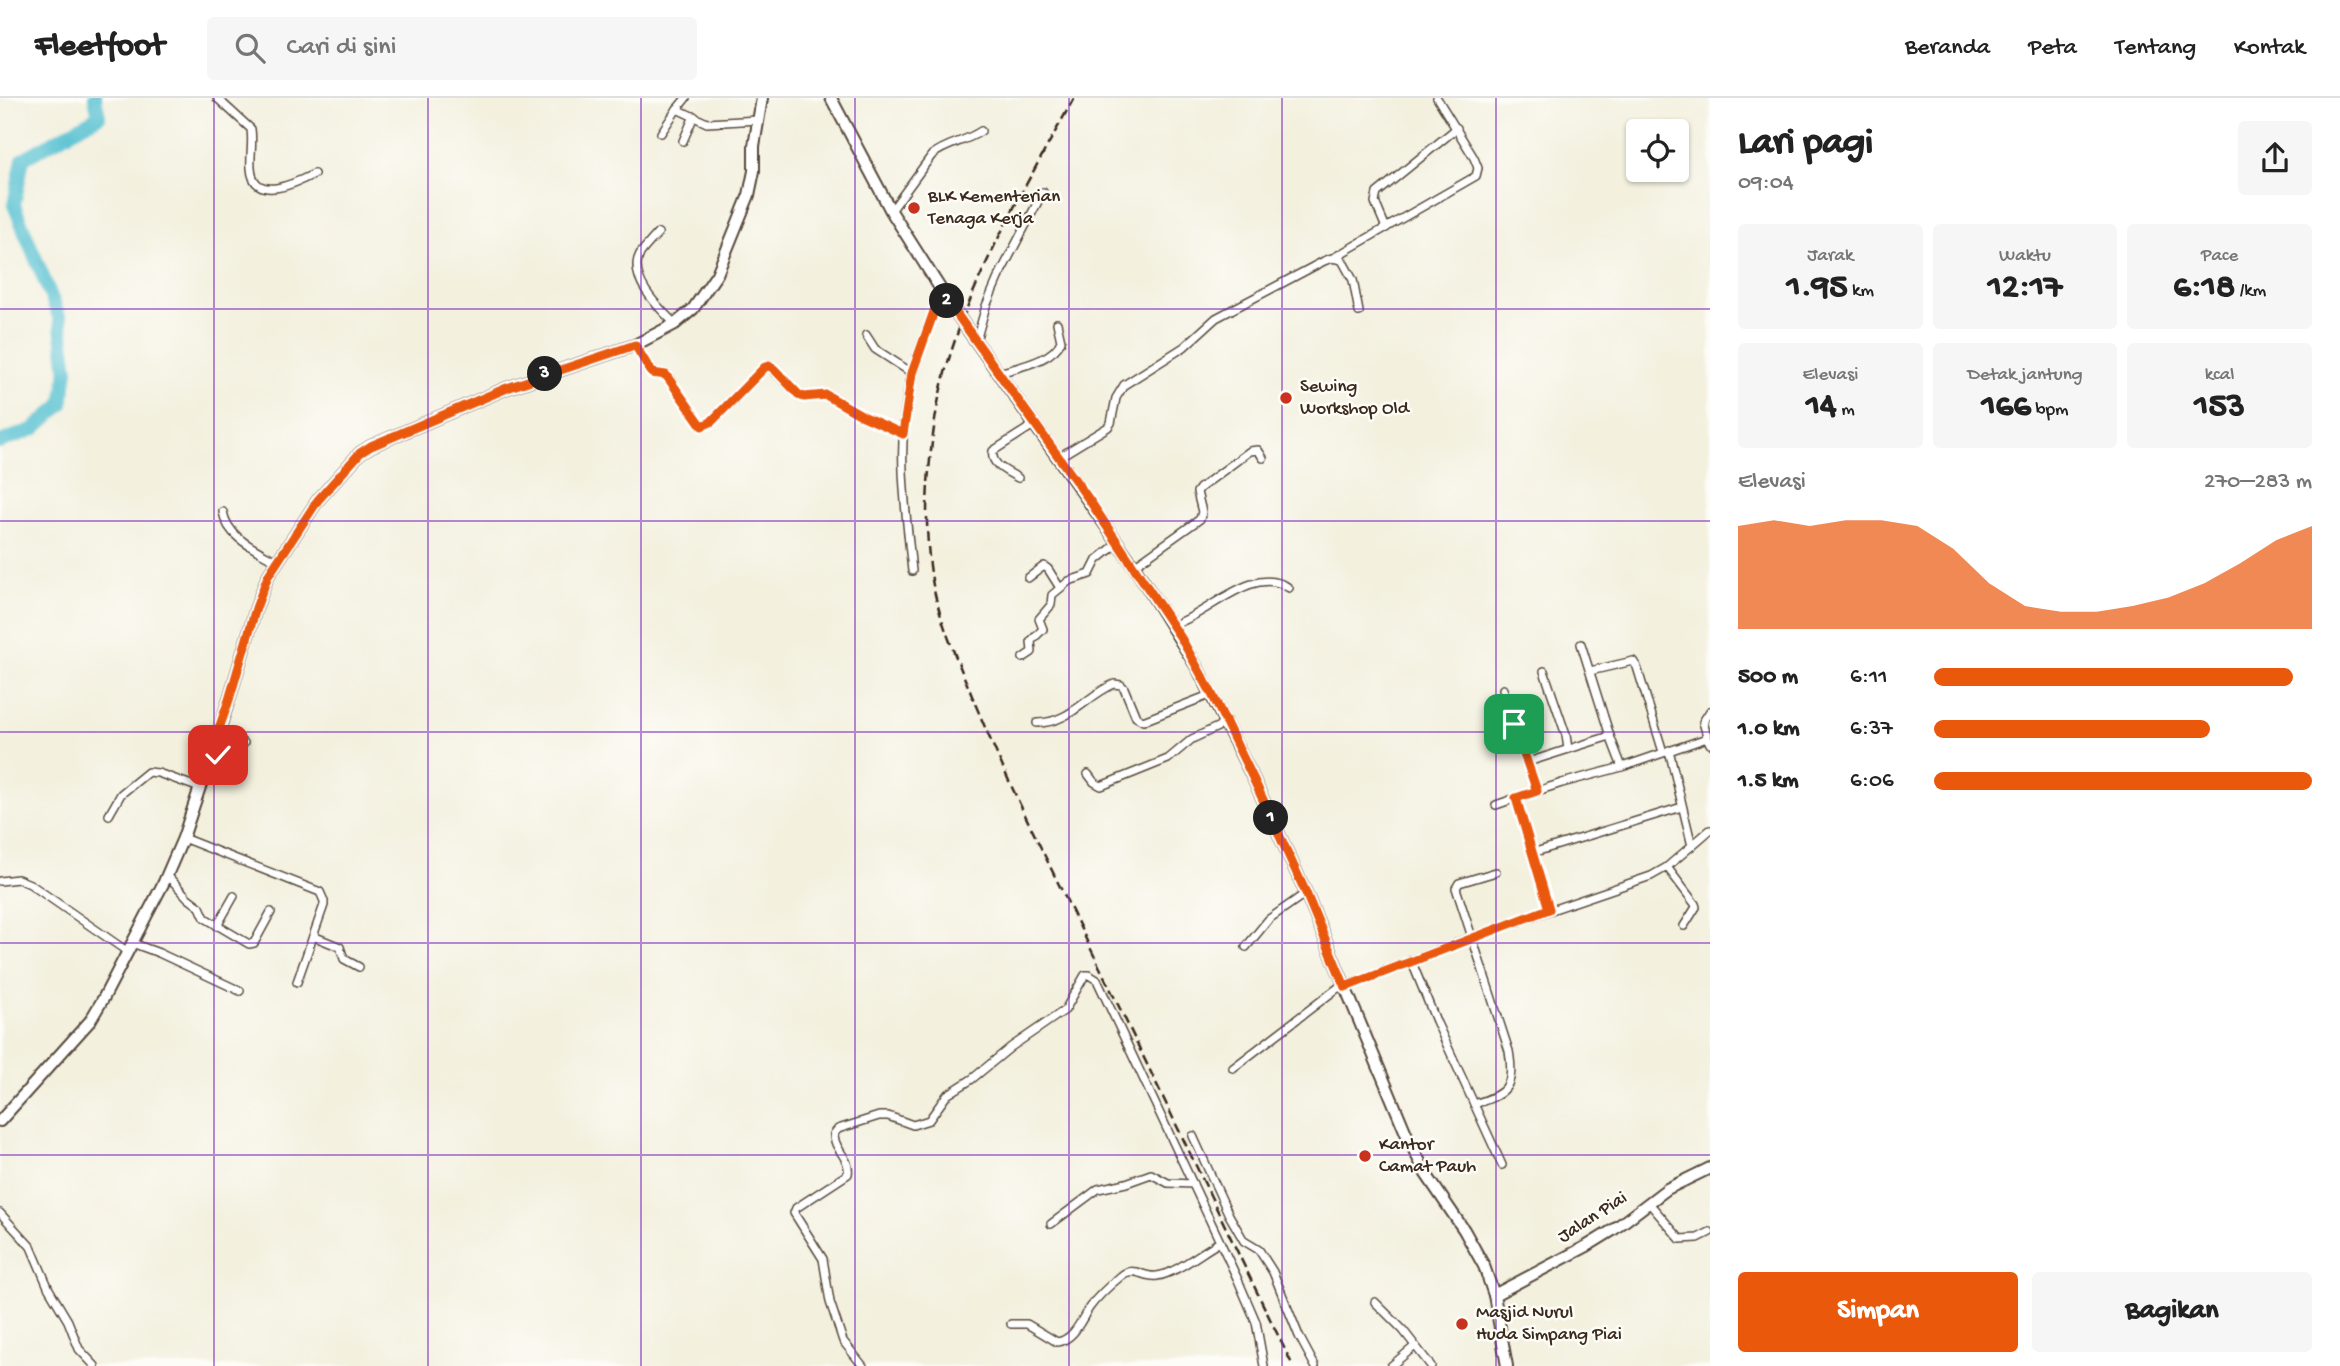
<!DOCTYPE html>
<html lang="id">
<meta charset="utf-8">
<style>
body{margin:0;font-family:"Gochi Hand",sans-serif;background:#f6f6f6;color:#222;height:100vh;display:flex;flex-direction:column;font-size:26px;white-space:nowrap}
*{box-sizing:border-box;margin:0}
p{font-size:23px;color:#767676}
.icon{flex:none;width:38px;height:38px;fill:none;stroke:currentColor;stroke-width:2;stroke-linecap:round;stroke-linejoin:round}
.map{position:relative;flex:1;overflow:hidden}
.side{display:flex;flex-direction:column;background:#fff;width:630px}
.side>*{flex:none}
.fabs{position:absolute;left:1626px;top:21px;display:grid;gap:14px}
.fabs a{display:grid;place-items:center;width:63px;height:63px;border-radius:7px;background:#fff;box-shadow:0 2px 5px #0004;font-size:35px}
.pin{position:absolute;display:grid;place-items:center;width:60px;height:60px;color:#fff;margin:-30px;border-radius:14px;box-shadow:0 4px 10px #0006}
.km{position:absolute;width:35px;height:35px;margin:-18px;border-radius:50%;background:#222;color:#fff;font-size:19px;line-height:35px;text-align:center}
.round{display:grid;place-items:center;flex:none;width:74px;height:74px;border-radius:7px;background:#f6f6f6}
.summary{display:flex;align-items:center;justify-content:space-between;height:119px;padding:0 28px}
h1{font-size:38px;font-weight:800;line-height:52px}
.stats{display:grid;grid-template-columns:repeat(3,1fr);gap:10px;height:119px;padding:7px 28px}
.stats div{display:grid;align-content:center;border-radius:7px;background:#f6f6f6;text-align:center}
.stats b{font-size:35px;font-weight:800}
.stats small{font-size:19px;font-weight:400}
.stats p{font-size:19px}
.chart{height:196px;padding:14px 28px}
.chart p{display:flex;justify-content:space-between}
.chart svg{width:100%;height:126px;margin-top:7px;fill:#ea580c;opacity:.7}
.primary-button{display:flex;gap:14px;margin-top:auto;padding:14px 28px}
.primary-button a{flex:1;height:80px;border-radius:7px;background:#ea580c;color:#fff;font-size:28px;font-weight:800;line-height:80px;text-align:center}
.primary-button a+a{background:#f6f6f6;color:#222}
ul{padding:0 28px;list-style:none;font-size:23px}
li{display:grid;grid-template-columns:112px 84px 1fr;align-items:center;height:52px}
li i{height:18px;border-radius:9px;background:#ea580c}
header{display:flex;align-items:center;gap:42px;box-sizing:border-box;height:98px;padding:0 35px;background:#fff;border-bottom:2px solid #e0e0e0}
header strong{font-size:33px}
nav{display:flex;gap:38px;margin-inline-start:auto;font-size:24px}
.search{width:490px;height:63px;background:#f6f6f6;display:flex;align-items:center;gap:18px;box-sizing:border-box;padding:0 24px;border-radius:7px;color:#767676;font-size:26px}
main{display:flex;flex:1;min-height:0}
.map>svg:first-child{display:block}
</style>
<header>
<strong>Fleetfoot</strong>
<div class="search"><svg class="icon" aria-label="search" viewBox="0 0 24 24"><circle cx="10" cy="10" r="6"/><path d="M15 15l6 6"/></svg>Cari di sini</div>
<nav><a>Beranda</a><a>Peta</a><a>Tentang</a><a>Kontak</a></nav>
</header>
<main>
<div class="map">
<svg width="1710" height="1268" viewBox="0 0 1710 1268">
<rect width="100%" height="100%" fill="#fdfcf7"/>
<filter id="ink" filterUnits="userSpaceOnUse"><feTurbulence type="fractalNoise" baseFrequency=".0143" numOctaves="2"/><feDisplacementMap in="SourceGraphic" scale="14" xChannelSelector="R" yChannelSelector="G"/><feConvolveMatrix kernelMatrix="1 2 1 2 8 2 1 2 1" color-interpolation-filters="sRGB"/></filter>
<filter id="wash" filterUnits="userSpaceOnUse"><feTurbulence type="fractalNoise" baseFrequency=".00686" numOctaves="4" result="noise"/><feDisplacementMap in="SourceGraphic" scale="28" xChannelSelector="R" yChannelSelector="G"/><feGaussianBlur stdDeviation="1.57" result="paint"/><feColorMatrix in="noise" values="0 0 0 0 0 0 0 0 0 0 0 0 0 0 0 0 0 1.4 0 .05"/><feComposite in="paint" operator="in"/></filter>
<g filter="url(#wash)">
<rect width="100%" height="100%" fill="#f3f0de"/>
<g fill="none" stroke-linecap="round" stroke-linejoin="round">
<polyline stroke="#57c1d2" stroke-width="14" points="0,344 34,331 62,306 67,273 60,221 14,107 23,61 99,18 95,0"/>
</g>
</g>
<g filter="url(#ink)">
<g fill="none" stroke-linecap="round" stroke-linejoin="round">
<defs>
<g id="street">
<path d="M217 0 251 31C253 44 250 57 251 70 253 106 296 85 314 76"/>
<polyline points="686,0 677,11 707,25 758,22"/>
<polyline points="661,35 677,11"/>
<polyline points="683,43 694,18"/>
<path d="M891 113 932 57C947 45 965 44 981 33"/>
<polyline points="1386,130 1375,104 1377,95 1457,30"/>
<path d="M658 135C652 142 645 149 640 156 627 180 660 211 675 226"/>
<polyline points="1333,160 1476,78 1478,70 1474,60 1437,0"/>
<polyline points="866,237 875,251 912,275"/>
<polyline points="976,243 986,208 998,180 1043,94"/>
<polyline points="635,247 652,275 666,276 702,328 711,324 765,269 769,268 798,297 807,299 826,297 863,319 903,336"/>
<path d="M999 275C1018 269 1053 263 1061 243L1057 225"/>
<polyline points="1059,359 1108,329 1111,325 1116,300 1124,287 1184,249 1216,220 1324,163 1332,160 1342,162 1353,182 1359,214"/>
<path d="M1018 380C1007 373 990 367 993 353L1035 326"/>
<path d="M223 414C228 441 256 451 278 464"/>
<polyline points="1134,468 1200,421 1202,414 1197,394 1200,390 1250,353 1258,352 1263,360"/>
<path d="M912 473C905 407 895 340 912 275 919 247 932 220 941 194"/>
<polyline points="1028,480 1044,468 1048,471 1060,490"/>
<path d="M1173 527C1208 517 1253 465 1289 490"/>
<polyline points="1581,546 1610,638"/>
<polyline points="1023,560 1032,554 1031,543 1043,531 1039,521 1051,507 1052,497 1069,483 1090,476 1097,462 1118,445"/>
<polyline points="1544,573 1566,637 1568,651"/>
<polyline points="1590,573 1633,563 1637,569 1663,654"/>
<polyline points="1503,591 1528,664 1610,638 1622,669"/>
<path d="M1037 625C1070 625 1086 598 1114 586L1121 587 1124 590 1136 619 1143 623 1212 596"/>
<polyline points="1708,641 1703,624 1710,613"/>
<polyline points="1669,652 1692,748"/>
<path d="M210 656C226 659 234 661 244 645"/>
<polyline points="1528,664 1537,693"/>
<polyline points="1088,676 1094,684 1101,688 1168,661 1192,641 1226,625"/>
<polyline points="1516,700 1562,685 1622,669 1704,641 1708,641 1710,646"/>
<polyline points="1496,707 1516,700 1549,811"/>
<polyline points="109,717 121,696 148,674 158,675 200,690"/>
<polyline points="183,740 320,794 324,803 324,807 297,884"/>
<polyline points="1532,755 1682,709"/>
<polyline points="1667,769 1695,806 1696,809 1684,828"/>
<polyline points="167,777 188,800 200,809 205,820 249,846 254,845 271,814"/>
<polyline points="0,783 18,781 30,786 128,854"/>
<polyline points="217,828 234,798"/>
<polyline points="313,838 340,849 344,861 359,869"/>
<polyline points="132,845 159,855 240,893"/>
<polyline points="1246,849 1269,821 1306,795"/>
<polyline points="1411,862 1436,923 1502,1067"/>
<polyline points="1345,889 1472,839 1651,778 1667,769 1710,732"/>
<polyline points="1233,970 1343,886"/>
<path d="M1474 1006C1507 996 1515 989 1509 953L1456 790 1459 785 1496 774"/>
<polyline points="1193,1038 1229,1117 1244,1143 1259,1152 1273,1174 1299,1238 1315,1268"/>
<polyline points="1649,1105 1680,1141 1698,1140 1710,1134"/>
<polyline points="0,1115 31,1149 49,1191 68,1223 79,1251 95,1268"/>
<polyline points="1051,1126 1098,1091 1126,1085 1151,1076 1168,1085 1193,1086"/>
<polyline points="1375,1204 1403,1232 1431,1268"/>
<path d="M1011 1226H1027L1057 1244C1074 1242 1081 1222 1089 1210 1097 1199 1110 1187 1121 1178 1133 1167 1143 1180 1157 1178 1175 1176 1203 1153 1220 1144"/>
<path d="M863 1268 843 1243 830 1204 823 1161 794 1115 796 1110 848 1076C851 1060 833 1051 834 1036L838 1031 879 1018H888L913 1027 929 1022 947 997 972 981 1011 949 1065 912 1085 877H1089L1097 882 1238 1182 1256 1224 1264 1268"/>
<polyline points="1391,1268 1415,1248"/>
</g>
<g id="secondary">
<polyline points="831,0 891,113 952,209"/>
<polyline points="970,235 1134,468 1198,571 1253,680 1306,795 1408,1040 1426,1076 1464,1132 1484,1168 1494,1197 1507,1268"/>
<polyline points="0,1023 90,923 103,901 164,784 183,740 229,602 256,510 268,478 318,402 360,355 371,348 507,290 635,247 675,226 693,211 717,176 749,97 754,73 754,48 762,0"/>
<polyline points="1494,1197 1587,1148 1613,1132 1667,1091 1710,1070"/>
</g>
</defs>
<use href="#street" stroke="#57483b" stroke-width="10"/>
<use href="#secondary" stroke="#57483b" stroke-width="14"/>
<use href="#street" stroke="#fff" stroke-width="7"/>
<use href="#secondary" stroke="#fff" stroke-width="10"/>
<path stroke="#3b2a1e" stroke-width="2.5" stroke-dasharray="10 5" stroke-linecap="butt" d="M1074 0C1020 98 948 217 934 330 927 377 924 428 931 475 936 514 955 557 970 593 1000 668 1036 740 1072 813 1147 964 1219 1117 1293 1268"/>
<defs>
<polyline id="secondary-bridge" points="952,209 970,235"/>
</defs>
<use href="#secondary-bridge" stroke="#57483b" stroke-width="14" stroke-linecap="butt"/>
<use href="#secondary-bridge" stroke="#fff" stroke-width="10"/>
</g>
</g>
<g fill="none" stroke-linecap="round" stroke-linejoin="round" filter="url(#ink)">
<defs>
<polyline id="route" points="218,657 210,656 229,602 256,510 268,478 318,402 360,355 371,348 507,290 635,247 652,275 666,277 702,328 711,324 765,269 769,268 774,271 799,297 804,299 826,297 863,318 903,336 912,275 941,194 1090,403 1181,540 1212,596 1253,680 1306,795 1345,889 1549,811 1516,700 1537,693 1514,626"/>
</defs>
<use href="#route" stroke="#fff" stroke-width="14"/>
<use href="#route" stroke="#ea580c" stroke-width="9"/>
</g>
<path fill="none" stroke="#7b2cbf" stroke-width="2" stroke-opacity="0.55" d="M214 0V1268M428 0V1268M641 0V1268M855 0V1268M1069 0V1268M1282 0V1268M1496 0V1268M0 211H1710M0 423H1710M0 634H1710M0 845H1710M0 1057H1710"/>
<g fill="#c8321e" stroke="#fdfcf7" stroke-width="2.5">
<circle cx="914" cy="110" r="7"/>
<circle cx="1286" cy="300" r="7"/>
<circle cx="1365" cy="1058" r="7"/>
<circle cx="1462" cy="1226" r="7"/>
</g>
<g text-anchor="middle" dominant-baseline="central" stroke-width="5" stroke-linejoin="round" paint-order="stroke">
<g font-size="19" fill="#3b2a1e" stroke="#fdfcf7" text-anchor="start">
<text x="928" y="99">BLK Kementerian<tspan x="928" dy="22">Tenaga Kerja</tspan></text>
<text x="1300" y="289">Sewing<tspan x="1300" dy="22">Workshop Old</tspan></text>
<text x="1379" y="1047">Kantor<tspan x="1379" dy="22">Camat Pauh</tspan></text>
<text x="1476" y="1215">Masjid Nurul<tspan x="1476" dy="22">Huda Simpang Piai</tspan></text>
</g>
<g font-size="19" fill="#3b2a1e" stroke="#fdfcf7">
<text transform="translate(1593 1120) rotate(-33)">Jalan Piai</text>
</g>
</g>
</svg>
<div class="fabs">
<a><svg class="icon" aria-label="locate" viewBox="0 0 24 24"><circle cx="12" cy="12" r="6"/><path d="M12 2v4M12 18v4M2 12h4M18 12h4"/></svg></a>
</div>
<div class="pin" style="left:1514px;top:626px;background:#1e9e55"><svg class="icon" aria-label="arrive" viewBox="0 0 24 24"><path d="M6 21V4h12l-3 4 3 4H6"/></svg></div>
<div class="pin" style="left:218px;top:657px;background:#d93025"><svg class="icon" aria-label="check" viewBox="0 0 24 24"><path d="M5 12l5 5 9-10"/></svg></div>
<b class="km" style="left:1271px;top:720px">1</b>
<b class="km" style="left:947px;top:203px">2</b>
<b class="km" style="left:545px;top:276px">3</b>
</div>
<section class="side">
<div class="summary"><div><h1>Lari pagi</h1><p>09:04</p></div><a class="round"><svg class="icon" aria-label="share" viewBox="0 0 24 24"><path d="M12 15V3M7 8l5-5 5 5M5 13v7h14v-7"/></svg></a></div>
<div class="stats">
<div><p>Jarak</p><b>1.95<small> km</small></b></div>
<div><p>Waktu</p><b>12:17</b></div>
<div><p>Pace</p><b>6:18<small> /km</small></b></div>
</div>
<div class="stats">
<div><p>Elevasi</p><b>14<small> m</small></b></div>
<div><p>Detak jantung</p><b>166<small> bpm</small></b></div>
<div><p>kcal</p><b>153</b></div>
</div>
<div class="chart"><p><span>Elevasi</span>270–283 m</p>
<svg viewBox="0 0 160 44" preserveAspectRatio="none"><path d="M0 44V8L10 6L20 8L30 6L40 6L50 8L60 16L70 28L80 36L90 38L100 38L110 36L120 33L130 28L140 21L150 13L160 8V44z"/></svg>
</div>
<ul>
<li><b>500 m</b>6:11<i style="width:95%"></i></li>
<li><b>1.0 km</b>6:37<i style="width:73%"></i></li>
<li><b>1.5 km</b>6:06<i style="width:100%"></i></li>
</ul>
<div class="primary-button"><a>Simpan</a><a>Bagikan</a></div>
</section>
</main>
